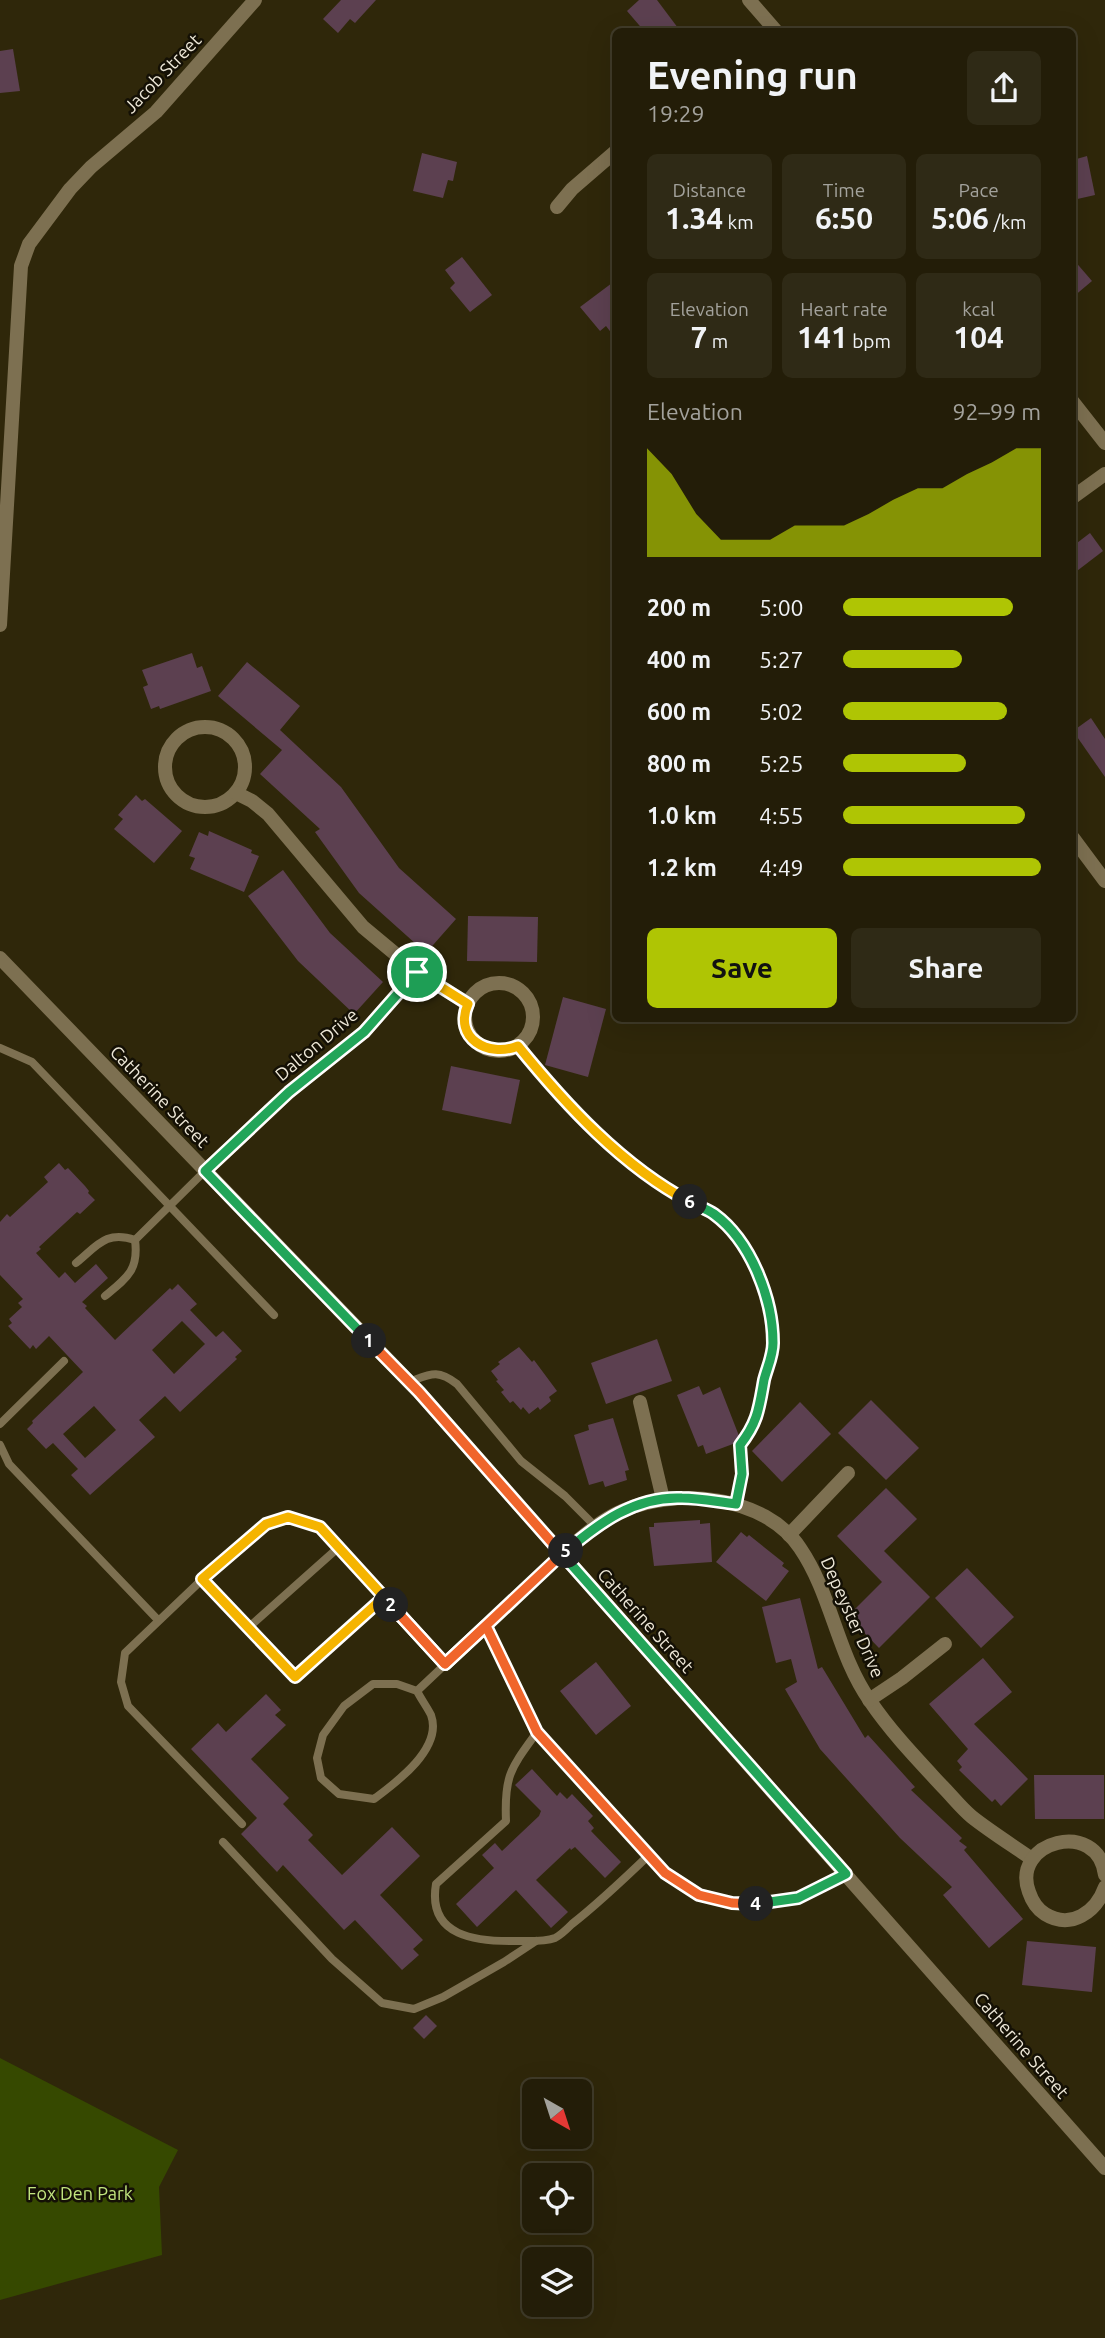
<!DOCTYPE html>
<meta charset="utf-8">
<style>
body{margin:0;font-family:Ubuntu,sans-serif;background:#2f2a16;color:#f1f3f6;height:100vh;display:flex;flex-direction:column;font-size:26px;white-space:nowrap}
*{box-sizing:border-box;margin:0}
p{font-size:23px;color:#a3a29c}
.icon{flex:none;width:38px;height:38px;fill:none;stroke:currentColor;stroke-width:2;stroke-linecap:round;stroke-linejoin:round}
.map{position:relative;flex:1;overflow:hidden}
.drawer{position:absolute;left:612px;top:28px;width:464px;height:994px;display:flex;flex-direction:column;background:#231d08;border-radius:10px;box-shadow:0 7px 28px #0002,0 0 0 2px #403b29}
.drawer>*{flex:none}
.needle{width:46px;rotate:141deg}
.buttons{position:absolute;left:522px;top:2079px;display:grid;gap:14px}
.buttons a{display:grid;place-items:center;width:70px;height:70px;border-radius:10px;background:#231d08;box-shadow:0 7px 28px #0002,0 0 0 2px #403b29;font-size:35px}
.pin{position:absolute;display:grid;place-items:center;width:60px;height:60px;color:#fff;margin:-30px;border:4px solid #fff;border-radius:50%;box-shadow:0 2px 7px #0007}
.km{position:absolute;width:35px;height:35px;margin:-18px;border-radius:50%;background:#222;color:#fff;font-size:19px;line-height:35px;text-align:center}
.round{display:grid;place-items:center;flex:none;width:74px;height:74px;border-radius:10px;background:#2f2a16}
.headline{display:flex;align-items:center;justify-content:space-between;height:119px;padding:0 35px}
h1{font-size:38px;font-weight:600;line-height:52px}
.metrics{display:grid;grid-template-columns:repeat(3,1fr);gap:10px;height:119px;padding:7px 35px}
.metrics div{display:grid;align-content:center;border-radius:10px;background:#2f2a16;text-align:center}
.metrics b{font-size:30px;font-weight:600}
.metrics small{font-size:19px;font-weight:400}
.metrics p{font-size:19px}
.chart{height:196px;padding:14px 35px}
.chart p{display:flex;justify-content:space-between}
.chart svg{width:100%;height:126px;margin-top:7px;fill:#afc504;opacity:.7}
.action{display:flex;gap:14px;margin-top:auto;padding:14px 35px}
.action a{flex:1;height:80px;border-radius:10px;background:#afc504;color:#111;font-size:28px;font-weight:600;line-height:80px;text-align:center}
.action a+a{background:#2f2a16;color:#f1f3f6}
ul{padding:0 35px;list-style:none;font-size:23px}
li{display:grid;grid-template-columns:112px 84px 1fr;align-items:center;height:52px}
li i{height:18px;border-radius:9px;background:#afc504}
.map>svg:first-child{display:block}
</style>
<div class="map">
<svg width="1105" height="2338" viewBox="0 0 1105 2338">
<rect width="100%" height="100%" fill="#2f270a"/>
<polygon fill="#364900" points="0,2058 178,2150 159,2187 162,2255 0,2300"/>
<g fill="#5c4050" fill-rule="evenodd">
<polygon points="341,0 376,0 355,23 350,19 338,33 323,19"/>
<polygon points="639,0 657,0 681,32 645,32 627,11"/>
<polygon points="13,49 20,91 0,93 0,51"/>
<polygon points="422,153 457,162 453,181 448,180 443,198 413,191"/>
<polygon points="1087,156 1095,195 1073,200 1073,160"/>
<polygon points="462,257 492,295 470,312 450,288 455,283 445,270"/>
<polygon points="1073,259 1092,281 1073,297"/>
<polygon points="616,280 616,339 606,326 600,331 580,307"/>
<polygon points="1090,533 1103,551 1073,574 1073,546"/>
<polygon points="192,653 197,668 202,666 211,691 160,709 159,706 151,709 143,687 148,685 142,670"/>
<polygon points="247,662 300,706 280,730 341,787 399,868 456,919 426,953 359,893 315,832 320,829 260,774 282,750 218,696"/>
<polygon points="1091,718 1105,739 1105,777 1073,731"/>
<polygon points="136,795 142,801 145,799 182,831 154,863 114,829 123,819 118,815"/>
<polygon points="209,831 252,850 251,853 259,856 244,892 190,869 195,858 189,856 199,832 208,836"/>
<polygon points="283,870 330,933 383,982 354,1014 298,961 248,896"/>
<polygon points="468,916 538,917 537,962 467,961"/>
<polygon points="563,997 606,1009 588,1077 545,1065"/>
<polygon points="451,1066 520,1080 511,1124 442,1110"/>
<path d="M59 1163 65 1170 68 1168 85 1186 89 1191 88 1193 95 1200 80 1214 77 1212 39 1247 41 1249 36 1253 59 1278 65 1272 75 1283 96 1264 108 1278 82 1302 87 1306 85 1308 115 1340 170 1288 172 1290 178 1284 197 1304 190 1310 214 1335 216 1337 223 1331 242 1351 235 1357 237 1359 180 1412 165 1396 139 1420 155 1437 90 1495 71 1475 78 1469 53 1443 46 1449 27 1429 33 1423 32 1421 83 1372 49 1336 36 1349 33 1345 30 1349 8 1326 12 1323 9 1319 22 1307 18 1303 23 1299 0 1275V1222L7 1214 10 1217 48 1182 44 1177ZM182 1321 205 1344 174 1374 152 1350ZM94 1406 116 1430 85 1458 63 1434Z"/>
<polygon points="657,1339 672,1381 606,1404 591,1363"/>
<polygon points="519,1347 532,1362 534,1360 557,1391 549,1397 551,1401 540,1410 538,1407 529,1414 523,1407 521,1410 513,1401 510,1403 501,1392 504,1390 496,1381 498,1380 491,1371 500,1364 498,1362"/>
<polygon points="699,1386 703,1395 720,1387 741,1441 706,1454 703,1445 698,1447 677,1395"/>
<polygon points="871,1400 919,1448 886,1480 838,1433"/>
<polygon points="800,1402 831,1434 782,1482 752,1451"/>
<polygon points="613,1418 629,1470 625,1471 627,1480 605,1487 603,1481 589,1485 574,1435 589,1430 588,1425"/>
<polygon points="886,1488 917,1519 884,1551 930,1597 879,1648 848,1616 882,1582 837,1536"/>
<polygon points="700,1520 700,1524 710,1523 712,1562 654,1566 649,1527 654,1527 654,1523"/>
<polygon points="741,1532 747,1537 749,1535 784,1563 782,1566 789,1571 766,1601 716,1562"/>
<polygon points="967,1568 1014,1617 981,1648 935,1598"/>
<polygon points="800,1598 818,1669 822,1667 865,1738 868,1735 915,1787 911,1790 962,1838 959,1841 967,1847 964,1850 1023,1919 989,1948 943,1895 952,1887 900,1838 820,1749 785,1689 797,1682 791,1659 776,1663 762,1607"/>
<polygon points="983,1658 1012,1692 974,1724 1028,1779 1001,1806 995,1799 992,1802 959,1770 962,1767 957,1761 968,1749 929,1704"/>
<polygon points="596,1662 631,1706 596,1735 560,1691"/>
<polygon points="266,1694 281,1710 275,1715 286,1725 251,1759 289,1798 283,1804 313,1835 308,1840 342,1875 392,1827 420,1856 380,1895 423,1940 413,1949 419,1955 402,1970 355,1920 344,1930 283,1865 277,1872 241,1834 257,1818 191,1749 218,1723 226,1732"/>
<polygon points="532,1769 557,1796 560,1792 567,1799 572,1794 593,1816 588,1821 594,1828 591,1831 621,1862 605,1878 575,1847 571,1850 570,1848 536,1880 568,1912 551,1928 516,1890 477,1927 456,1904 494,1868 482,1855 495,1843 502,1851 539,1816 541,1811 515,1785"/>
<polygon points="1034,1775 1104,1775 1104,1819 1035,1819"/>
<polygon points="1027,1941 1096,1947 1092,1992 1022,1985"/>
<polygon points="426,2015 437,2026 424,2039 413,2028"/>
</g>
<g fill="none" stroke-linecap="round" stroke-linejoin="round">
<path stroke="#7b745c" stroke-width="3.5" stroke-dasharray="5 5" stroke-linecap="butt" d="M518 1046C554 1090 593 1131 637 1167 647 1176 659 1185 671 1192 685 1200 701 1205 713 1214 748 1239 776 1304 773 1346 772 1358 766 1370 764 1382 760 1408 757 1423 740 1445L742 1474 738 1492"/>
<g stroke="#7d7051" stroke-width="8">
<polyline points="0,1048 32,1062 274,1315"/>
<polyline points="135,1240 205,1171"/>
<path d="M76 1263C97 1246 106 1230 135 1240"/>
<path d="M105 1296C127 1278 139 1270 135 1240"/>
<path d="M409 1382C431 1374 437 1369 457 1384L521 1461 565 1496 595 1526"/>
<polyline points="0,1424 64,1361"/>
<polyline points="0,1445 9,1464 158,1620"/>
<polyline points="202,1579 295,1677 384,1597"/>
<polyline points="486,1626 537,1732 665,1873 699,1895 732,1903 765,1904 798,1898 846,1874"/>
<polyline points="248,1628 339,1547"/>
<path d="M373 1684H397L417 1691C421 1699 427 1707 431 1715 443 1748 397 1782 374 1799L339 1794 321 1778 317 1758 323 1735 344 1706Z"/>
<polyline points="417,1691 562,1554"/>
<path d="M537 1732C511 1768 504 1775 506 1821L436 1884C427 1937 477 1942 517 1941 529 1941 544 1942 555 1938 561 1935 567 1929 572 1924 599 1903 624 1879 649 1855"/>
<polyline points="242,1824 128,1706 121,1682 125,1653 231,1552 266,1524 288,1517 320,1526 445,1664"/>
<polyline points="223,1842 332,1959 382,2003 414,2009 443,1997 504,1962 536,1941"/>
</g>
<g stroke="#7d7051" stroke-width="14">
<polyline points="749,0 777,32"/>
<polyline points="557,207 572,189 616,151"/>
<polyline points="1073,402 1105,443"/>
<polyline points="1073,497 1105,474"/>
<circle cx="205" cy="767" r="40"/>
<polyline points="236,793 252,801 268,814 363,927 417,972 468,1004"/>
<polyline points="1073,838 1105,881"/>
<circle cx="499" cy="1017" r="34"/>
<polyline points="205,1171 289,1092 364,1032 417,972"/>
<polyline points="640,1402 663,1499"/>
<polyline points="789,1535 848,1473"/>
<path d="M562 1554C581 1538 599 1521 622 1511 676 1487 765 1495 800 1548 832 1595 837 1654 870 1701 891 1732 917 1759 942 1786 952 1796 961 1808 972 1817 991 1832 1012 1845 1032 1859"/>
<polyline points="869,1700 902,1678 945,1644"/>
<path d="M1105 1875C1098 1818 1010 1841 1029 1892 1032 1901 1037 1909 1045 1914 1071 1930 1096 1912 1105 1887"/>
</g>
<g stroke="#7d7051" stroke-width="14">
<polyline points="0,625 21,266 29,244 70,189 91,167 156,112 255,0"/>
<polyline points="0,958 419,1392 1105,2168"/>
</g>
</g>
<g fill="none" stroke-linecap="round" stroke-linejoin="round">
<defs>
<polyline id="split-1" points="369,1341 205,1171 289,1092 364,1032 417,972"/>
<polyline id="split-2" points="369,1341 419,1392 562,1554 445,1664 391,1605"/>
<polyline id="split-3" points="391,1605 384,1597 320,1527 288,1517 266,1524 202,1579 295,1677 384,1597 401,1616"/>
<polyline id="split-4" points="401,1616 445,1664 486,1626 537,1732 665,1873 699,1895 732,1903 756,1904"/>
<polyline id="split-5" points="566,1551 562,1554 846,1874 798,1898 756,1904"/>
<path id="split-6" d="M566 1551C599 1523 635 1496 682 1498 700 1498 718 1502 736 1504L742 1474 740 1445C758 1422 759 1408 764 1380 767 1368 773 1356 773 1343 773 1299 751 1241 714 1214 707 1209 697 1206 690 1202"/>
<path id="split-7" d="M417 972 468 1004C453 1038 488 1058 518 1046 566 1105 622 1166 690 1202"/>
</defs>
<use href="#split-1" stroke="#fff" stroke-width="14"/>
<use href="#split-2" stroke="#fff" stroke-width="14"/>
<use href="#split-3" stroke="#fff" stroke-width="14"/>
<use href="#split-4" stroke="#fff" stroke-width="14"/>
<use href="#split-5" stroke="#fff" stroke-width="14"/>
<use href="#split-6" stroke="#fff" stroke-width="14"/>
<use href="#split-7" stroke="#fff" stroke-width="14"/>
<use href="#split-1" stroke="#22a559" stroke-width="9"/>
<use href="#split-2" stroke="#f0652b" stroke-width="9"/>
<use href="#split-3" stroke="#f5b400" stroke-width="9"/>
<use href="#split-4" stroke="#f0652b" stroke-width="9"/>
<use href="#split-5" stroke="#22a559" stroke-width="9"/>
<use href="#split-6" stroke="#22a559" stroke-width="9"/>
<use href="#split-7" stroke="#f5b400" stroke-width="9"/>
</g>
<g text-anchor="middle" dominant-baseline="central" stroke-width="5" stroke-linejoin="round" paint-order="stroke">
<g font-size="18" fill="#ede7d7" stroke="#141005">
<text transform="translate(162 73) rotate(-46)">Jacob Street</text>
<text transform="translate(316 1044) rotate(-40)">Dalton Drive</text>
<text transform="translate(160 1096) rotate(46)">Catherine Street</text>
<text transform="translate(853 1617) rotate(66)">Depeyster Drive</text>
<text transform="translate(646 1620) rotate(48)">Catherine Street</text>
<text transform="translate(1022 2045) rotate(49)">Catherine Street</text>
</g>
<g font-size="18" fill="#c2e57e" stroke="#141005">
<text x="80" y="2193">Fox Den Park</text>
</g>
</g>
</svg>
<div class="buttons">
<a><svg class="needle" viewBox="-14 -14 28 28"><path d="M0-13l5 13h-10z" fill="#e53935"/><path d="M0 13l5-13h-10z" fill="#a3a29c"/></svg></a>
<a><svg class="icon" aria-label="locate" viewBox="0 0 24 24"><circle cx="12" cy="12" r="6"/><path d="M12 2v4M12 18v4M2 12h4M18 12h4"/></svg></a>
<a><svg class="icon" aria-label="layers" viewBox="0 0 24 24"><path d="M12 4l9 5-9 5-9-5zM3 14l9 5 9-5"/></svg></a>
</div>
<div class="pin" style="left:417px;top:972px;background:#1e9e55"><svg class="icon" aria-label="arrive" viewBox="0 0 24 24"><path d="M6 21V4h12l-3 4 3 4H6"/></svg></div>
<b class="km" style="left:369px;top:1341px">1</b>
<b class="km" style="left:391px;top:1605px">2</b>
<b class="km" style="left:756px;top:1904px">4</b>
<b class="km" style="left:566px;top:1551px">5</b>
<b class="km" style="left:690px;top:1202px">6</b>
<section class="drawer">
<div class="headline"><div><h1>Evening run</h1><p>19:29</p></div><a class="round"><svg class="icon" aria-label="share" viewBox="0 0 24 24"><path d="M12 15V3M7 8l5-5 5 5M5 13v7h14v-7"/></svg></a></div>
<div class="metrics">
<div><p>Distance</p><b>1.34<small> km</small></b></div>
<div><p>Time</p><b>6:50</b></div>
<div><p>Pace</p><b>5:06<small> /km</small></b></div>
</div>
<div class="metrics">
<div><p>Elevation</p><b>7<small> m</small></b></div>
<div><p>Heart rate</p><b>141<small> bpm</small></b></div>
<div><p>kcal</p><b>104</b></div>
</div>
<div class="chart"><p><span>Elevation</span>92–99 m</p>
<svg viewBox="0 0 160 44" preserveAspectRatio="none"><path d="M0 44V6L10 15L20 29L30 38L40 38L50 38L60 33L70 33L80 33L90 29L100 24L110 20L120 20L130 15L140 11L150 6L160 6V44z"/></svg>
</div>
<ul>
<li><b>200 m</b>5:00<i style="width:86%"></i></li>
<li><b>400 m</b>5:27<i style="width:60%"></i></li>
<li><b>600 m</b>5:02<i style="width:83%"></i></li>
<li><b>800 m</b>5:25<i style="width:62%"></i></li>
<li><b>1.0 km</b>4:55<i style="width:92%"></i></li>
<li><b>1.2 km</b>4:49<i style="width:100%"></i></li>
</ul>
<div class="action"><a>Save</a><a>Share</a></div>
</section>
</div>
